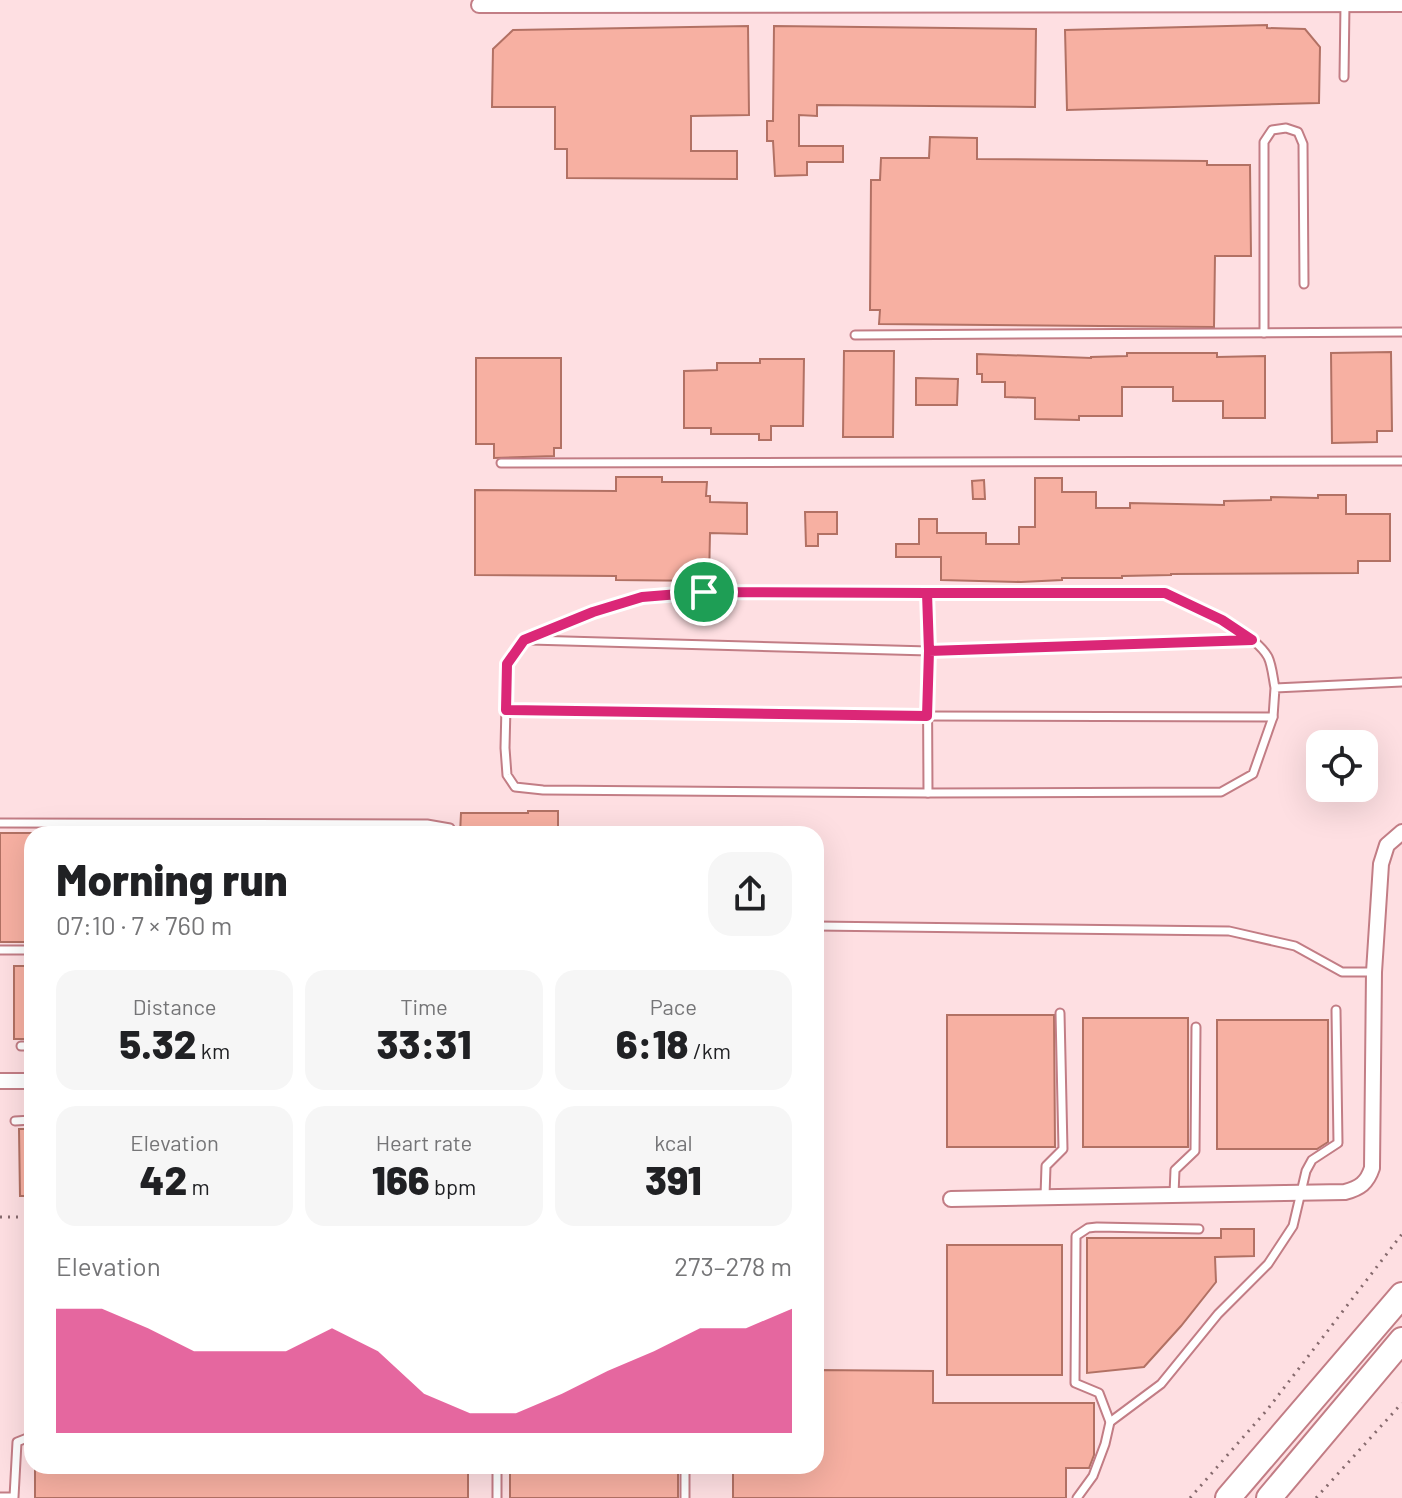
<!DOCTYPE html>
<meta charset="utf-8">
<style>
body{margin:0;font-family:Barlow,sans-serif;background:#f6f6f6;color:#202124;height:100vh;display:flex;flex-direction:column;font-size:30px;white-space:nowrap}
*{box-sizing:border-box;margin:0}
p{font-size:26px;color:#757577}
.icon{flex:none;width:44px;height:44px;fill:none;stroke:currentColor;stroke-width:2;stroke-linecap:round;stroke-linejoin:round}
.map{position:relative;flex:1;overflow:hidden}
.panel{position:absolute;left:24px;top:826px;width:800px;height:648px;display:flex;flex-direction:column;background:#fff;border-radius:24px;box-shadow:0 8px 32px #0002}
.panel>*{flex:none}
.buttons{position:absolute;left:1306px;top:730px;display:grid;gap:16px}
.buttons a{display:grid;place-items:center;width:72px;height:72px;border-radius:16px;background:#fff;box-shadow:0 8px 32px #0002;font-size:40px}
.pin{position:absolute;display:grid;place-items:center;width:68px;height:68px;color:#fff;margin:-34px;border:4px solid #fff;border-radius:50%;box-shadow:0 2px 8px #0007}
.round{display:grid;place-items:center;flex:none;width:84px;height:84px;border-radius:24px;background:#f6f6f6}
.overview{display:flex;align-items:center;justify-content:space-between;height:136px;padding:0 32px}
h1{font-size:44px;font-weight:800;line-height:60px}
.stats{display:grid;grid-template-columns:repeat(3,1fr);gap:12px;height:136px;padding:8px 32px}
.stats div{display:grid;align-content:center;border-radius:20px;background:#f6f6f6;text-align:center}
.stats b{font-size:40px;font-weight:800}
.stats small{font-size:22px;font-weight:400}
.stats p{font-size:22px}
.chart{height:224px;padding:16px 32px}
.chart p{display:flex;justify-content:space-between}
.chart svg{width:100%;height:144px;margin-top:8px;fill:#db2777;opacity:.7}
.map>svg:first-child{display:block}
</style>
<div class="map">
<svg width="1402" height="1498" viewBox="0 0 1402 1498">
<rect width="100%" height="100%" fill="#fedfe2"/>
<g fill="#f7b0a2" stroke="#b27164" stroke-width="2">
<polygon points="1267,25 1267,28 1305,29 1320,47 1319,103 1067,110 1065,30"/>
<polygon points="748,26 749,115 691,116 691,151 737,151 737,179 567,178 567,149 555,149 555,107 492,107 493,49 513,30"/>
<polygon points="774,26 1036,29 1035,107 817,105 817,116 799,115 799,146 843,146 843,162 807,162 807,175 775,176 773,141 767,141 767,121 773,121"/>
<polygon points="930,137 977,138 977,159 1207,161 1207,165 1250,165 1251,256 1215,256 1214,327 879,324 880,310 870,310 871,180 880,180 881,158 929,158"/>
<polygon points="844,351 894,351 893,437 843,437"/>
<polygon points="1391,352 1392,431 1377,431 1377,442 1332,443 1331,353"/>
<polygon points="1127,353 1217,353 1217,357 1265,356 1265,418 1223,418 1223,401 1173,401 1173,387 1122,387 1122,416 1079,416 1079,420 1035,419 1035,398 1005,397 1005,382 982,382 982,374 977,374 977,354 1091,358 1091,357 1127,356"/>
<polygon points="476,358 561,358 561,448 554,448 554,456 494,458 494,444 476,444"/>
<polygon points="760,359 804,359 803,426 771,426 771,440 759,440 759,434 711,434 711,428 684,428 684,371 717,370 717,363 760,363"/>
<polygon points="916,378 958,379 957,405 916,405"/>
<polygon points="616,477 662,477 662,482 707,482 706,496 710,496 710,502 747,503 747,534 710,533 709,581 616,580 616,576 475,575 475,490 616,491"/>
<polygon points="1035,478 1062,478 1062,492 1096,492 1096,508 1130,508 1130,503 1224,505 1224,501 1271,500 1271,497 1318,498 1318,495 1346,495 1346,514 1390,514 1390,561 1358,561 1358,573 1171,574 1171,575 1122,576 1122,578 1062,578 1062,580 1021,582 941,580 941,557 896,557 896,544 919,544 919,519 937,519 937,533 986,533 986,544 1019,544 1019,527 1035,527"/>
<polygon points="984,480 985,499 973,499 972,481"/>
<polygon points="805,512 837,512 837,534 818,534 818,546 806,546"/>
<polygon points="528,811 558,811 558,827 552,827 553,834 460,834 461,813 528,813"/>
<rect x="0" y="833" width="32" height="109"/>
<rect x="14" y="966" width="18" height="73"/>
<polygon points="947,1015 1054,1015 1055,1147 947,1147"/>
<rect x="1083" y="1018" width="105" height="129"/>
<polygon points="1217,1020 1328,1020 1328,1142 1317,1149 1217,1149"/>
<polygon points="19,1129 32,1129 32,1196 20,1196"/>
<polygon points="1221,1229 1254,1229 1254,1256 1215,1257 1216,1282 1181,1326 1144,1367 1087,1373 1087,1238 1221,1238"/>
<rect x="947" y="1245" width="115" height="130"/>
<polygon points="816,1370 933,1371 933,1403 1094,1403 1094,1455 1089,1468 1066,1468 1066,1498 733,1498 733,1466 816,1466"/>
<rect x="35" y="1466" width="433" height="32"/>
<rect x="510" y="1466" width="168" height="32"/>
</g>
<g fill="none" stroke-linecap="round" stroke-linejoin="round">
<defs>
<g id="service">
<polyline points="1344,77 1345,4"/>
<polyline points="1264,333 1264,142 1272,130 1286,128 1298,132 1303,144 1304,284"/>
<polyline points="855,335 1402,332"/>
<polyline points="501,463 1402,461"/>
<polyline points="927,593 928,793"/>
<polyline points="530,640 929,651 1252,640"/>
<path d="M1275 688 1273 717 1253 774 1221 792 928 793 543 790 515 787 507 775 505 748 507 664 524 640 593 612 642 597 704 592 1165 593C1191 605 1254 631 1268 657 1272 665 1273 678 1275 688L1402 682"/>
<polyline points="506,710 927,716 1273,717"/>
<polyline points="0,823 427,824 450,828 453,834"/>
<polyline points="816,926 1229,931 1295,946 1342,972 1374,972"/>
<polyline points="0,950 32,950"/>
<polyline points="21,1046 32,1046"/>
<polyline points="15,1121 32,1120"/>
<polyline points="1174,1194 1175,1170 1195,1151 1196,1027"/>
<polyline points="1045,1196 1046,1166 1063,1149 1060,1013"/>
<polyline points="1110,1422 1161,1384 1218,1314 1268,1264 1293,1226 1306,1171 1312,1160 1338,1143 1336,1010"/>
<polyline points="0,1497 14,1497 17,1442 32,1436"/>
<polyline points="497,1498 497,1466"/>
<polyline points="685,1498 685,1466"/>
<polyline points="1077,1498 1093,1476 1105,1444 1110,1422 1099,1393 1075,1383 1076,1236 1088,1228 1097,1227 1199,1229"/>
</g>
<g id="minor">
<polyline points="479,5 1402,4"/>
<polyline points="0,1081 32,1081"/>
<path d="M951 1199 1345 1192C1360 1188 1367 1183 1372 1168L1374 972 1381 864 1387 845 1402 832"/>
</g>
<g id="motorway">
<polyline points="1228,1498 1402,1295"/>
<polyline points="1269,1498 1402,1340"/>
</g>
</defs>
<use href="#service" stroke="#c27d85" stroke-width="11"/>
<use href="#minor" stroke="#c27d85" stroke-width="18"/>
<use href="#motorway" stroke="#c27d85" stroke-width="28"/>
<g stroke="#866a6d" stroke-width="3" stroke-dasharray="2 6" stroke-linecap="butt">
<polyline points="0,1217 32,1217"/>
<polyline points="1190,1498 1267,1410 1402,1234"/>
<polyline points="1316,1498 1402,1403"/>
</g>
<use href="#service" stroke="#fff" stroke-width="7"/>
<use href="#minor" stroke="#fff" stroke-width="14"/>
<use href="#motorway" stroke="#fff" stroke-width="24"/>
</g>
<g fill="none" stroke-linecap="round" stroke-linejoin="round">
<defs>
<polyline id="route" points="704,592 642,597 593,612 524,640 507,664 506,710 927,716 929,651 927,593 1165,593 1222,620 1252,640 929,651 927,593 704,592"/>
</defs>
<use href="#route" stroke="#fff" stroke-width="16"/>
<use href="#route" stroke="#db2777" stroke-width="10"/>
</g>
</svg>
<div class="buttons">
<a><svg class="icon" aria-label="locate" viewBox="0 0 24 24"><circle cx="12" cy="12" r="6"/><path d="M12 2v4M12 18v4M2 12h4M18 12h4"/></svg></a>
</div>
<div class="pin" style="left:704px;top:592px;background:#1e9e55"><svg class="icon" aria-label="arrive" viewBox="0 0 24 24"><path d="M6 21V4h12l-3 4 3 4H6"/></svg></div>
<section class="panel">
<div class="overview"><div><h1>Morning run</h1><p>07:10 · 7 × 760 m</p></div><a class="round"><svg class="icon" aria-label="share" viewBox="0 0 24 24"><path d="M12 15V3M7 8l5-5 5 5M5 13v7h14v-7"/></svg></a></div>
<div class="stats">
<div><p>Distance</p><b>5.32<small> km</small></b></div>
<div><p>Time</p><b>33:31</b></div>
<div><p>Pace</p><b>6:18<small> /km</small></b></div>
</div>
<div class="stats">
<div><p>Elevation</p><b>42<small> m</small></b></div>
<div><p>Heart rate</p><b>166<small> bpm</small></b></div>
<div><p>kcal</p><b>391</b></div>
</div>
<div class="chart"><p><span>Elevation</span>273–278 m</p>
<svg viewBox="0 0 160 44" preserveAspectRatio="none"><path d="M0 44V6L10 6L20 12L30 19L40 19L50 19L60 12L70 19L80 32L90 38L100 38L110 32L120 25L130 19L140 12L150 12L160 6V44z"/></svg>
</div>
</section>
</div>
